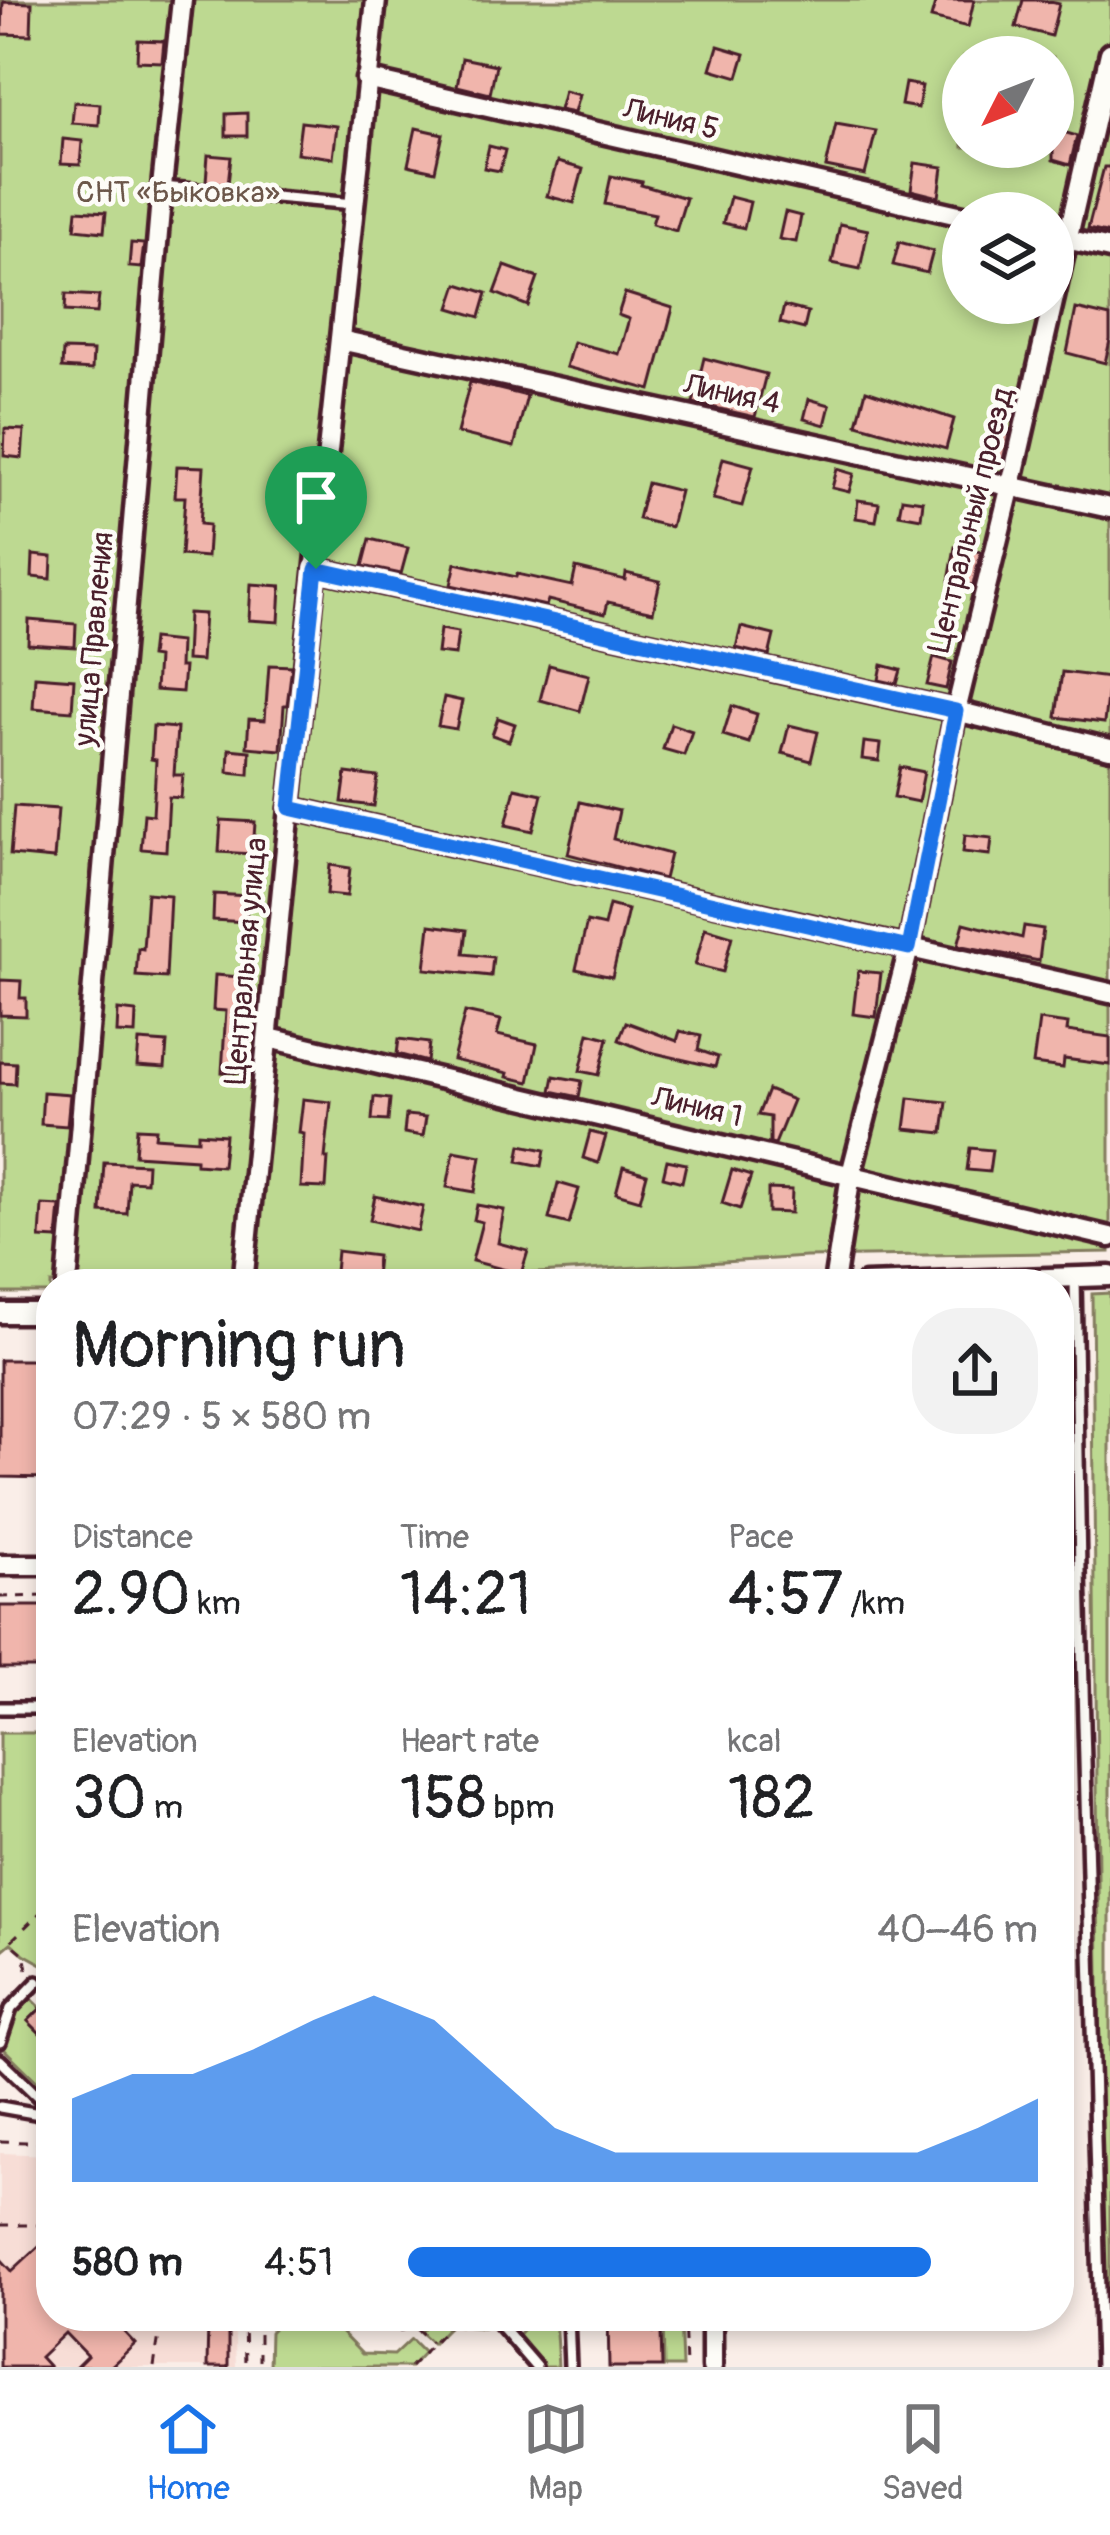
<!DOCTYPE html>
<meta charset="utf-8">
<style>
body{margin:0;font-family:Pangolin,sans-serif;background:#f2f2f2;color:#202124;height:100vh;display:flex;flex-direction:column;font-size:45px;white-space:nowrap}
*{box-sizing:border-box;margin:0}
p{font-size:39px;color:#757577}
.icon{flex:none;width:66px;height:66px;fill:none;stroke:currentColor;stroke-width:2;stroke-linecap:round;stroke-linejoin:round}
.map{position:relative;flex:1;overflow:hidden}
.drawer{position:absolute;left:36px;top:1269px;width:1038px;height:1062px;display:flex;flex-direction:column;background:#fff;border-radius:48px;box-shadow:0 6px 18px #0003}
.drawer>*{flex:none}
.needle{width:78px;rotate:228deg}
.tools{position:absolute;left:942px;top:36px;display:grid;gap:24px}
.tools a{display:grid;place-items:center;width:132px;height:132px;border-radius:50%;background:#fff;box-shadow:0 6px 18px #0003;font-size:60px}
.pin{position:absolute;display:grid;place-items:center;width:102px;height:102px;color:#fff;margin:-123px -51px;border-radius:50% 50% 50% 0;rotate:-45deg;box-shadow:0 0 12px #0007}
.pin .icon{rotate:45deg}
.round{display:grid;place-items:center;flex:none;width:126px;height:126px;border-radius:48px;background:#f2f2f2}
.head{display:flex;align-items:center;justify-content:space-between;height:204px;padding:0 36px}
h1{font-size:66px;font-weight:600;line-height:90px}
.metrics{display:grid;grid-template-columns:repeat(3,1fr);gap:18px;height:204px;padding:12px 36px}
.metrics div{display:grid;align-content:center}
.metrics b{font-size:60px;font-weight:600}
.metrics small{font-size:33px;font-weight:400}
.metrics p{font-size:33px}
.chart{height:336px;padding:24px 36px}
.chart p{display:flex;justify-content:space-between}
.chart svg{width:100%;height:216px;margin-top:12px;fill:#1a73e8;opacity:.7}
ul{padding:0 36px;list-style:none;font-size:39px}
li{display:grid;grid-template-columns:192px 144px 1fr;align-items:center;height:90px}
li i{height:30px;border-radius:15px;background:#1a73e8}
.dock{display:flex;justify-content:space-around;align-items:center;height:168px;border-top:3px solid #e0e0e0;background:#fff;font-size:33px;color:#757577}
.dock a{display:grid;justify-items:center;gap:6px}
.dock .selected{color:#1a73e8}
.map>svg:first-child{display:block}
</style>
<div class="map">
<svg width="1110" height="2367" viewBox="0 0 1110 2367">
<rect width="100%" height="100%" fill="#faeee8"/>
<filter id="ink" filterUnits="userSpaceOnUse"><feTurbulence type="fractalNoise" baseFrequency=".00833" numOctaves="2"/><feDisplacementMap in="SourceGraphic" scale="24" xChannelSelector="R" yChannelSelector="G"/><feConvolveMatrix kernelMatrix="1 2 1 2 8 2 1 2 1" color-interpolation-filters="sRGB"/></filter>
<g filter="url(#ink)">
<polygon fill="#f7ddd6" points="0,2153 51,2155 51,2316 234,2316 236,2367 0,2367"/>
<g fill="#bdd991" stroke="#847c5e" stroke-width="3" fill-rule="evenodd">
<path d="M0 0H1110V1252L806 1257 355 1284H51V1293H0ZM963 57H1053V147H963ZM963 213H1053V303H963Z"/>
<polygon points="1110,1293 1110,2367 1103,2367 1092,1294"/>
<polygon points="0,1733 51,1733 51,1969 24,1954 11,1943 0,1952"/>
<polygon points="31,1998 41,2008 28,2021 51,2044 51,2095 4,2049 15,2012"/>
<polygon points="285,2316 325,2316 362,2354 394,2355 411,2339 424,2352 410,2367 269,2367 270,2332"/>
<polygon points="436,2316 470,2316 481,2328 450,2325 432,2343 420,2332"/>
<polygon points="535,2316 555,2316 558,2367 536,2367 513,2340"/>
<polygon points="663,2316 680,2316 682,2367 664,2367"/>
</g>
<g fill="#f0b5ac" stroke="#4a1f2b" stroke-width="3">
<polygon points="936,0 974,0 968,27 931,18"/>
<polygon points="1023,0 1040,0 1059,4 1051,36 1016,27"/>
<polygon points="3,2 32,3 31,35 2,34"/>
<polygon points="138,40 164,41 162,62 137,61"/>
<polygon points="718,46 745,54 738,77 711,69"/>
<polygon points="462,58 496,65 490,94 457,86"/>
<polygon points="905,83 922,86 918,108 901,105"/>
<polygon points="564,91 579,95 574,113 559,110"/>
<polygon points="74,102 100,104 99,125 72,123"/>
<polygon points="247,113 247,136 226,136 226,114"/>
<polygon points="301,122 337,126 333,158 297,153"/>
<polygon points="836,124 876,131 865,175 826,167"/>
<polygon points="416,128 443,134 435,171 408,165"/>
<polygon points="1053,129 1077,136 1070,165 1053,160"/>
<polygon points="63,139 82,141 80,165 61,164"/>
<polygon points="489,146 505,150 500,171 484,168"/>
<polygon points="208,155 231,157 228,184 206,182"/>
<polygon points="557,162 583,169 574,203 547,196"/>
<polygon points="915,163 943,167 939,197 911,190"/>
<polygon points="1104,167 1110,167 1110,234 1088,229"/>
<polygon points="611,176 642,182 641,185 686,198 676,231 652,224 655,214 605,204"/>
<polygon points="730,197 750,202 744,228 723,223"/>
<polygon points="77,210 106,212 104,232 75,229"/>
<polygon points="785,212 801,216 796,242 779,239"/>
<polygon points="840,224 868,230 860,269 832,263"/>
<polygon points="899,242 933,251 927,273 893,265"/>
<polygon points="131,243 144,244 141,268 129,267"/>
<polygon points="505,266 538,278 528,306 495,293"/>
<polygon points="458,284 487,293 480,317 450,308"/>
<polygon points="625,293 673,308 651,390 566,367 573,342 619,354 629,319 618,315"/>
<polygon points="66,294 99,296 97,313 65,311"/>
<polygon points="784,306 808,312 804,329 780,323"/>
<polygon points="1076,309 1110,317 1110,340 1105,363 1067,353"/>
<polygon points="63,350 93,351 92,370 62,368"/>
<polygon points="704,358 766,374 755,417 693,403"/>
<polygon points="470,382 527,396 514,447 457,433"/>
<polygon points="866,390 954,419 946,449 857,424"/>
<polygon points="809,399 830,405 825,425 804,419"/>
<polygon points="993,426 1010,430 1003,460 986,456"/>
<polygon points="5,429 24,430 22,458 4,456"/>
<polygon points="723,458 753,466 742,506 713,499"/>
<polygon points="177,466 204,467 200,524 209,525 207,557 181,555 185,497 175,497"/>
<polygon points="837,469 854,474 849,492 832,488"/>
<polygon points="647,483 680,491 671,527 638,519"/>
<polygon points="902,498 923,501 921,518 899,514"/>
<polygon points="858,500 879,503 876,521 856,518"/>
<polygon points="370,539 408,548 401,574 363,566"/>
<polygon points="955,547 981,552 973,585 949,581"/>
<polygon points="33,555 52,557 51,579 32,577"/>
<polygon points="456,563 516,577 517,574 572,586 576,568 625,580 626,573 660,581 653,612 608,602 605,614 548,600 546,606 451,585"/>
<polygon points="251,584 281,586 279,622 249,620"/>
<polygon points="188,613 204,614 201,661 186,660"/>
<polygon points="29,620 76,624 75,647 28,644"/>
<polygon points="741,627 774,635 769,656 736,648"/>
<polygon points="440,629 458,632 455,655 437,653"/>
<polygon points="152,639 180,642 179,667 184,667 182,692 155,690 157,658 150,657"/>
<polygon points="934,657 952,662 946,689 927,685"/>
<polygon points="269,665 292,666 287,705 284,705 281,750 247,747 249,719 265,720"/>
<polygon points="549,665 589,675 580,711 540,700"/>
<polygon points="882,665 901,670 897,684 879,680"/>
<polygon points="1062,672 1109,678 1104,723 1056,717"/>
<polygon points="35,676 74,679 72,711 33,708"/>
<polygon points="444,697 462,701 456,729 438,726"/>
<polygon points="732,706 757,714 749,743 723,735"/>
<polygon points="498,718 515,724 509,741 492,735"/>
<polygon points="671,724 692,731 684,755 663,749"/>
<polygon points="789,725 818,732 811,761 782,753"/>
<polygon points="153,726 177,728 174,775 183,775 181,798 169,797 166,851 141,849 144,814 153,815 156,760 151,759"/>
<polygon points="864,742 881,744 879,761 862,759"/>
<polygon points="229,749 250,751 249,774 228,772"/>
<polygon points="900,767 924,772 918,802 894,797"/>
<polygon points="346,773 378,777 374,806 342,802"/>
<polygon points="515,788 542,794 533,831 506,825"/>
<polygon points="580,802 619,811 613,839 670,854 664,879 568,854"/>
<polygon points="14,806 58,809 54,859 10,855"/>
<polygon points="221,820 255,822 253,854 219,852"/>
<polygon points="965,835 992,838 990,855 963,852"/>
<polygon points="330,865 350,868 347,896 327,894"/>
<polygon points="147,893 170,895 166,978 136,976 138,948 143,949"/>
<polygon points="214,894 248,896 246,922 213,920"/>
<polygon points="609,905 628,910 612,977 576,969 587,922 604,926"/>
<polygon points="964,923 1022,938 1024,926 1043,929 1039,961 958,945"/>
<polygon points="430,925 467,930 464,954 493,957 491,976 425,969"/>
<polygon points="705,928 732,936 723,972 695,965"/>
<polygon points="858,971 881,973 876,1017 853,1014"/>
<polygon points="215,975 253,978 248,1074 222,1072 226,1011 213,1010"/>
<polygon points="0,980 21,981 20,998 26,998 26,1016 0,1015"/>
<polygon points="118,1010 136,1012 135,1034 117,1033"/>
<polygon points="465,1012 501,1020 497,1035 537,1044 529,1082 507,1077 508,1073 453,1060"/>
<polygon points="1039,1020 1068,1024 1067,1031 1110,1037 1110,1065 1064,1059 1063,1068 1033,1064"/>
<polygon points="626,1022 677,1041 680,1031 701,1036 698,1050 718,1057 715,1067 646,1051 619,1040"/>
<polygon points="589,1033 608,1038 599,1075 580,1071"/>
<polygon points="399,1039 429,1043 427,1062 397,1054"/>
<polygon points="139,1041 167,1043 165,1068 137,1066"/>
<polygon points="0,1062 16,1063 15,1084 0,1083"/>
<polygon points="554,1076 582,1081 579,1097 551,1091"/>
<polygon points="768,1090 793,1100 775,1144 770,1143 770,1117 758,1115"/>
<polygon points="43,1092 70,1094 67,1126 41,1124"/>
<polygon points="374,1097 390,1099 388,1121 372,1120"/>
<polygon points="909,1098 947,1102 943,1133 905,1129"/>
<polygon points="303,1099 331,1102 325,1158 328,1158 326,1188 301,1187 304,1134 299,1133"/>
<polygon points="406,1115 426,1117 423,1136 404,1133"/>
<polygon points="137,1128 156,1129 155,1137 198,1140 198,1133 225,1135 222,1166 196,1164 196,1159 135,1155"/>
<polygon points="590,1132 606,1136 598,1163 583,1158"/>
<polygon points="521,1145 545,1150 542,1166 518,1161"/>
<polygon points="970,1148 992,1150 989,1172 967,1170"/>
<polygon points="454,1151 481,1156 475,1192 447,1187"/>
<polygon points="667,1160 686,1164 682,1182 663,1177"/>
<polygon points="104,1162 147,1164 146,1182 129,1181 127,1214 101,1212"/>
<polygon points="623,1167 647,1174 640,1200 616,1193"/>
<polygon points="732,1170 751,1176 740,1209 722,1203"/>
<polygon points="558,1183 579,1189 569,1224 549,1219"/>
<polygon points="768,1189 792,1190 791,1213 768,1212"/>
<polygon points="375,1196 423,1207 418,1231 370,1220"/>
<polygon points="42,1205 60,1206 57,1239 40,1238"/>
<polygon points="477,1205 504,1210 498,1243 528,1251 521,1274 472,1261 482,1222 474,1220"/>
<polygon points="337,1251 377,1256 375,1277 335,1272"/>
<polygon points="0,1360 51,1360 51,1478 0,1477"/>
<rect x="0" y="1606" width="51" height="62"/>
<polygon points="51,1998 51,2044 28,2021"/>
<polygon points="40,2245 51,2256 51,2316 109,2316 135,2344 110,2367 76,2367 87,2356 65,2333 40,2357 49,2367 0,2367 0,2258 12,2271"/>
<polygon points="608,2316 654,2316 654,2332 661,2332 662,2367 609,2367"/>
<polygon points="208,2322 228,2323 228,2367 207,2367"/>
</g>
<g fill="none" stroke-linecap="round" stroke-linejoin="round">
<defs>
<g id="service">
<polyline points="162,187 354,204"/>
<polyline points="1075,1277 1080,1572 1101,2367"/>
<polyline points="0,1708 51,1708"/>
<polyline points="0,2042 11,2009 37,1982"/>
<polyline points="0,2060 51,2109"/>
<polyline points="0,2107 51,2116"/>
<polyline points="372,2316 385,2322 400,2323 406,2316"/>
<polyline points="492,2316 536,2367"/>
<polyline points="568,2316 570,2367"/>
</g>
<g id="minor">
<polyline points="366,79 963,216"/>
<polyline points="1053,236 1110,249"/>
<polyline points="340,340 1110,508"/>
<polyline points="316,569 956,711 1110,749"/>
<polyline points="290,808 1110,993"/>
<polyline points="269,1038 1110,1237"/>
<polyline points="67,1284 162,187 182,0"/>
<polyline points="243,1284 290,808 376,0"/>
<polyline points="834,1284 851,1174 909,948 956,711 1011,485 1110,53"/>
<polyline points="865,1284 1110,1276"/>
<polyline points="0,1313 51,1313"/>
<polyline points="0,1565 51,1565"/>
<polyline points="712,2316 712,2367"/>
</g>
</defs>
<use href="#service" stroke="#4a1f2b" stroke-width="18"/>
<use href="#minor" stroke="#4a1f2b" stroke-width="27"/>
<g stroke="#4a1f2b" stroke-width="3" stroke-dasharray="9 9" stroke-linecap="butt">
<polyline points="0,1597 51,1596"/>
<polyline points="27,1969 24,1954 10,1942 51,1902"/>
<polyline points="0,2141 51,2143"/>
<polyline points="0,2225 51,2225"/>
<polyline points="244,2316 245,2367"/>
<polyline points="259,2316 259,2367"/>
<polyline points="684,2316 686,2367"/>
<polyline points="416,2328 431,2342"/>
<polyline points="154,2367 162,2316"/>
<polyline points="410,2367 450,2324 483,2326"/>
</g>
<use href="#service" stroke="#fdfcf7" stroke-width="9"/>
<use href="#minor" stroke="#fdfcf7" stroke-width="18"/>
</g>
</g>
<g fill="none" stroke-linecap="round" stroke-linejoin="round" filter="url(#ink)">
<defs>
<polygon id="route" points="316,569 956,711 909,948 290,808"/>
</defs>
<use href="#route" stroke="#fff" stroke-width="24"/>
<use href="#route" stroke="#1a73e8" stroke-width="15"/>
</g>
<g text-anchor="middle" dominant-baseline="central" stroke-width="9" stroke-linejoin="round" paint-order="stroke">
<g font-size="30" fill="#4a1f2b" stroke="#fdfcf7">
<text transform="translate(671 119) rotate(13)">Линия 5</text>
<text transform="translate(732 394) rotate(12)">Линия 4</text>
<text transform="translate(971 520) rotate(-76)">Центральный проезд</text>
<text transform="translate(94 639) rotate(-85)">улица Правления</text>
<text transform="translate(246 961) rotate(-85)">Центральная улица</text>
<text transform="translate(697 1107) rotate(13)">Линия 1</text>
</g>
<g font-size="30" fill="#6c574a" stroke="#fdfcf7">
<text x="178" y="192">СНТ «Быковка»</text>
</g>
</g>
</svg>
<div class="tools">
<a><svg class="needle" viewBox="-14 -14 28 28"><path d="M0-13l5 13h-10z" fill="#e53935"/><path d="M0 13l5-13h-10z" fill="#757577"/></svg></a>
<a><svg class="icon" aria-label="layers" viewBox="0 0 24 24"><path d="M12 4l9 5-9 5-9-5zM3 14l9 5 9-5"/></svg></a>
</div>
<div class="pin" style="left:316px;top:569px;background:#1e9e55"><svg class="icon" aria-label="arrive" viewBox="0 0 24 24"><path d="M6 21V4h12l-3 4 3 4H6"/></svg></div>
<section class="drawer">
<div class="head"><div><h1>Morning run</h1><p>07:29 · 5 × 580 m</p></div><a class="round"><svg class="icon" aria-label="share" viewBox="0 0 24 24"><path d="M12 15V3M7 8l5-5 5 5M5 13v7h14v-7"/></svg></a></div>
<div class="metrics">
<div><p>Distance</p><b>2.90<small> km</small></b></div>
<div><p>Time</p><b>14:21</b></div>
<div><p>Pace</p><b>4:57<small> /km</small></b></div>
</div>
<div class="metrics">
<div><p>Elevation</p><b>30<small> m</small></b></div>
<div><p>Heart rate</p><b>158<small> bpm</small></b></div>
<div><p>kcal</p><b>182</b></div>
</div>
<div class="chart"><p><span>Elevation</span>40–46 m</p>
<svg viewBox="0 0 160 44" preserveAspectRatio="none"><path d="M0 44V27L10 22L20 22L30 17L40 11L50 6L60 11L70 22L80 33L90 38L100 38L110 38L120 38L130 38L140 38L150 33L160 27V44z"/></svg>
</div>
<ul>
<li><b>580 m</b>4:51<i style="width:83%"></i></li>
</ul>
</section>
</div>
<nav class="dock">
<a class="selected"><svg class="icon" aria-label="home" viewBox="0 0 24 24"><path d="M3 11l9-7 9 7M6 9v11h12V9"/></svg>Home</a>
<a><svg class="icon" aria-label="map" viewBox="0 0 24 24"><path d="M3 6l6-2 6 2 6-2v14l-6 2-6-2-6 2zM9 4v14M15 6v14"/></svg>Map</a>
<a><svg class="icon" aria-label="saved" viewBox="0 0 24 24"><path d="M7 4h10v16l-5-4-5 4z"/></svg>Saved</a>
</nav>
